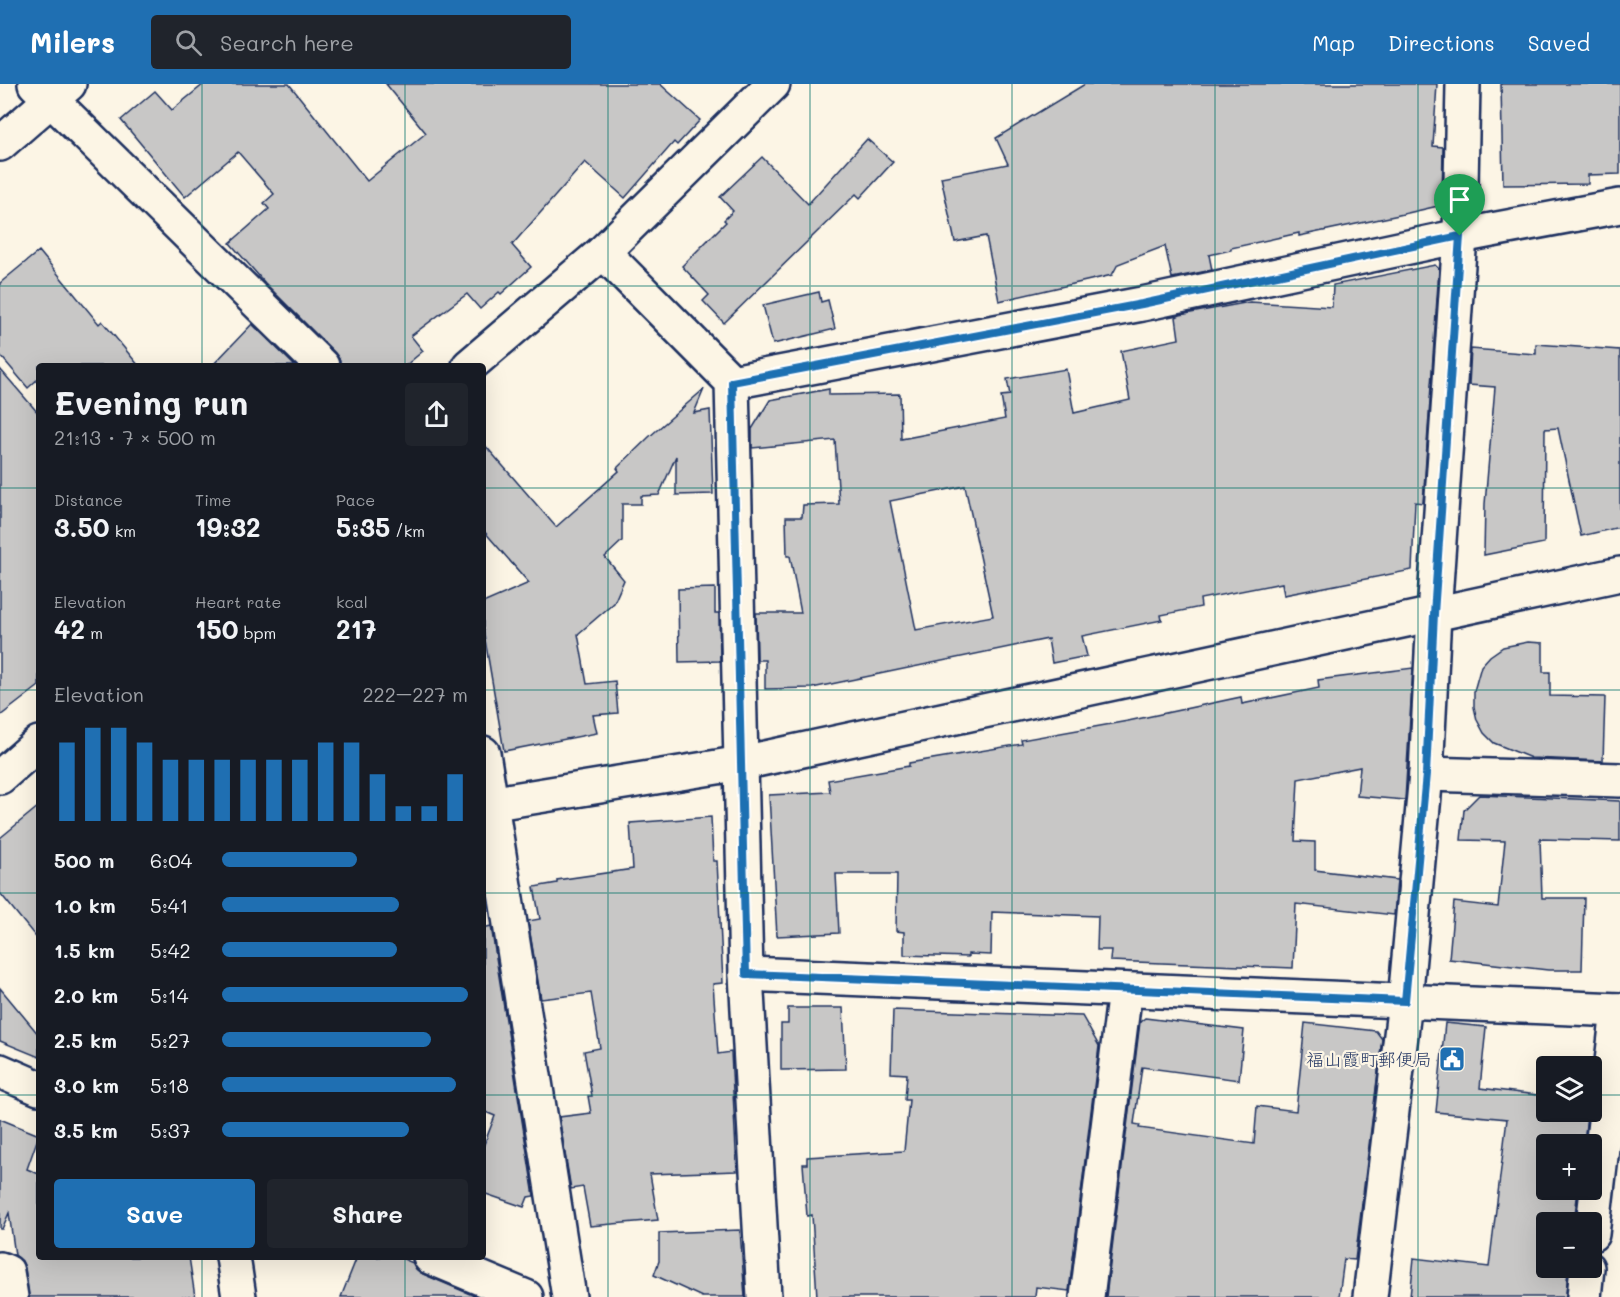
<!DOCTYPE html>
<meta charset="utf-8">
<style>
body{margin:0;font-family:Mali,"Klee One",sans-serif;background:#20242c;color:#f1f3f6;height:100vh;display:flex;flex-direction:column;font-size:22px;white-space:nowrap}
*{box-sizing:border-box;margin:0}
p{font-size:20px;color:#9ea1a6}
.icon{flex:none;width:33px;height:33px;fill:none;stroke:currentColor;stroke-width:2;stroke-linecap:round;stroke-linejoin:round}
.map{position:relative;flex:1;overflow:hidden}
.details{position:absolute;left:36px;top:279px;width:450px;height:897px;display:flex;flex-direction:column;background:#171b24;border-radius:6px;box-shadow:0 6px 24px #0002}
.details>*{flex:none}
.tools{position:absolute;left:1536px;top:972px;display:grid;gap:12px}
.tools a{display:grid;place-items:center;width:66px;height:66px;border-radius:6px;background:#171b24;box-shadow:0 6px 24px #0002;font-size:30px}
.pin{position:absolute;display:grid;place-items:center;width:51px;height:51px;color:#fff;margin:-62px -26px;border-radius:50% 50% 50% 0;rotate:-45deg;box-shadow:0 0 6px #0007}
.pin .icon{rotate:45deg}
.round{display:grid;place-items:center;flex:none;width:63px;height:63px;border-radius:6px;background:#20242c}
.summary{display:flex;align-items:center;justify-content:space-between;height:102px;padding:0 18px}
h1{font-size:33px;font-weight:700;line-height:45px}
.stats{display:grid;grid-template-columns:repeat(3,1fr);gap:9px;height:102px;padding:6px 18px}
.stats div{display:grid;align-content:center}
.stats b{font-size:26px;font-weight:700}
.stats small{font-size:16px;font-weight:400}
.stats p{font-size:16px}
.chart{height:168px;padding:12px 18px}
.chart p{display:flex;justify-content:space-between}
.chart svg{width:100%;height:108px;margin-top:6px;stroke:#1f6fb2;stroke-width:6}
.primary-button{display:flex;gap:12px;margin-top:auto;padding:12px 18px}
.primary-button a{flex:1;height:69px;border-radius:6px;background:#1f6fb2;color:#fff;font-size:24px;font-weight:700;line-height:69px;text-align:center}
.primary-button a+a{background:#20242c;color:#f1f3f6}
ul{padding:0 18px;list-style:none;font-size:20px}
li{display:grid;grid-template-columns:96px 72px 1fr;align-items:center;height:45px}
li i{height:15px;border-radius:8px;background:#1f6fb2}
header{display:flex;align-items:center;gap:36px;box-sizing:border-box;height:84px;padding:0 30px;background:#1f6fb2;color:#fff}
header strong{font-size:28px}
nav{display:flex;gap:33px;margin-inline-start:auto;font-size:21px}
.search{width:420px;height:54px;background:#20242c;display:flex;align-items:center;gap:15px;box-sizing:border-box;padding:0 21px;border-radius:6px;color:#9ea1a6;font-size:22px}
.map>svg:first-child{display:block}
</style>
<header>
<strong>Milers</strong>
<div class="search"><svg class="icon" aria-label="search" viewBox="0 0 24 24"><circle cx="10" cy="10" r="6"/><path d="M15 15l6 6"/></svg>Search here</div>
<nav><a>Map</a><a>Directions</a><a>Saved</a></nav>
</header>
<div class="map">
<svg width="1620" height="1213" viewBox="0 0 1620 1213">
<rect width="100%" height="100%" fill="#fcf5e5"/>
<filter id="ink" filterUnits="userSpaceOnUse"><feTurbulence type="fractalNoise" baseFrequency=".0167" numOctaves="2"/><feDisplacementMap in="SourceGraphic" scale="12" xChannelSelector="R" yChannelSelector="G"/><feConvolveMatrix kernelMatrix="1 2 1 2 8 2 1 2 1" color-interpolation-filters="sRGB"/></filter>
<g filter="url(#ink)">
<g fill="#c8c7c6" stroke="#1b2f5e" stroke-width="1.5" fill-rule="evenodd">
<polygon points="204,0 289,0 367,97 426,49 386,0 660,0 700,36 677,61 674,58 625,114 585,78 512,161 531,183 501,210 499,208 480,225 467,210 411,252 423,267 405,282 340,282 340,276 335,269 265,199 230,159 269,125 264,119 274,110 238,68 185,113 121,36 155,7 172,26"/>
<polygon points="1085,0 1437,0 1433,62 1443,63 1442,118 1438,122 1399,131 1299,152 1299,149 1231,164 1231,166 1209,171 1212,186 1172,194 1165,162 1118,180 1112,191 999,217 986,152 955,158 941,93 1008,80 996,54"/>
<polygon points="1501,0 1620,0 1620,90 1588,91 1588,100 1503,101"/>
<polygon points="867,55 893,78 860,114 856,110 724,239 703,217 709,211 682,182 726,138 724,136 733,127 720,113 762,73 808,120"/>
<polygon points="39,167 99,240 102,237 139,282 39,282 39,294 28,304 0,271 0,199"/>
<path d="M1435 181 1439 185 1423 419 1415 418 1412 486 1284 511 1282 499 1200 515 1201 523 1161 531 1162 536 1082 552 1087 572 1052 579 1048 555 812 604 765 605V576H757L756 529H801L790 472H787L786 433H802L803 421 839 420 835 356 752 364V345L770 316 829 305V311L900 310 901 355 1005 335 1001 312 1010 311 1007 295 1066 285 1074 329 1130 316 1121 267 1179 255 1176 233 1180 231 1250 218 1332 223 1333 201ZM965 402 993 532 916 546 890 417Z"/>
<polygon points="819,208 821,218 828,216 835,245 773,260 763,221"/>
<polygon points="252,240 295,282 212,282"/>
<polygon points="1536,260 1620,266 1620,443 1581,452 1558,344 1545,345 1544,459 1484,471 1485,420 1495,303 1469,301 1471,265 1536,270"/>
<polygon points="0,285 39,330 39,602 0,632"/>
<polygon points="704,305 694,329 710,326 713,410 676,411 676,372 659,411 641,412 641,420 622,420 622,457 605,473 624,496 614,519 578,550 587,600 615,597 618,629 593,631 597,649 504,667 483,544 483,519 529,499 483,446 483,359 556,443 619,387 617,384 649,353"/>
<polygon points="715,504 715,529 719,529 720,577 679,578 678,505"/>
<polygon points="1528,558 1543,559 1543,588 1550,588 1550,612 1605,613 1603,677 1531,674 1494,659 1484,649 1477,636 1474,623 1474,607 1481,582 1490,572 1503,563"/>
<polygon points="1413,584 1405,716 1357,712 1360,683 1298,695 1295,757 1315,758 1315,786 1397,796 1394,831 1296,820 1293,884 1110,877 1111,866 1097,866 1098,832 992,828 991,871 968,870 968,873 904,871 904,848 896,847 897,790 836,790 839,849 777,852 769,711 830,708 828,696 909,682 909,679 1022,660 1021,656 1128,637 1241,613 1242,620 1319,604 1318,596"/>
<polygon points="1479,711 1620,717 1620,757 1540,755 1542,814 1584,814 1582,886 1548,886 1449,875 1454,818 1498,823 1505,757 1461,756 1464,726"/>
<polygon points="39,722 39,857 0,809 0,754"/>
<polygon points="711,733 713,777 717,777 723,899 713,900 718,970 731,968 737,1087 650,1090 658,1136 590,1142 583,1103 571,1105 559,1033 591,1029 588,1012 592,1012 584,967 600,964 591,909 541,915 528,837 540,835 534,803 557,799 557,796 633,785 630,739"/>
<polygon points="491,842 534,1112 528,1113 524,1123 483,1109 483,1063 495,1032 483,1027 483,844"/>
<polygon points="0,904 39,951 39,973 0,957"/>
<polygon points="788,924 843,924 846,985 781,986 781,940 788,940"/>
<polygon points="893,926 1082,932 1099,962 1069,1207 1036,1203 1035,1213 817,1213 812,1131 807,1132 803,1080 807,1080 807,1073 904,1067 909,1016 905,1016 907,990 891,989"/>
<polygon points="1145,934 1244,946 1239,996 1142,983 1134,1040 1140,1041 1139,1044 1254,1060 1257,1022 1296,1027 1305,939 1376,947 1382,955 1355,1176 1344,1175 1339,1213 1106,1213 1140,938"/>
<polygon points="1445,939 1486,943 1480,1004 1546,1012 1546,1028 1585,1028 1585,1030 1587,1030 1584,1060 1546,1060 1546,1106 1578,1106 1574,1138 1546,1138 1546,1184 1568,1184 1566,1213 1410,1213 1414,1174 1489,1183 1507,1035 1436,1028"/>
<polygon points="0,1035 39,1051 27,1085 39,1090 39,1173 189,1173 195,1213 29,1213 25,1184 22,1177 15,1171 9,1129 2,1145 0,1145"/>
<polygon points="740,1146 745,1213 702,1213 654,1191 659,1177 659,1149"/>
<polygon points="357,1173 399,1173 413,1179 416,1185 423,1190 477,1213 341,1213"/>
</g>
<g fill="none" stroke-linecap="round" stroke-linejoin="round">
<defs>
<g id="minor">
<polyline points="35,0 322,282"/>
<polyline points="0,60 69,0"/>
<polyline points="603,168 732,298 746,890 764,1213"/>
<polyline points="469,282 603,168 773,0"/>
<polyline points="732,298 1142,220 1460,152 1620,122"/>
<polyline points="483,669 569,1213"/>
<polyline points="1426,690 1620,696"/>
<polyline points="0,693 39,659"/>
<polyline points="483,721 742,679 1620,490"/>
<polyline points="746,890 1620,926"/>
<polyline points="0,987 39,1004"/>
<polyline points="1592,1150 1618,926"/>
<polyline points="233,1173 239,1213"/>
<polyline points="430,1173 526,1213"/>
<polyline points="0,1185 7,1188 11,1213"/>
<polyline points="1087,1213 1125,906"/>
<polyline points="1370,1213 1405,917 1426,690 1434,530 1460,152 1463,0"/>
<polyline points="1584,1213 1587,1184"/>
</g>
</defs>
<use href="#minor" stroke="#1b2f5e" stroke-width="38"/>
<use href="#minor" stroke="#fcf5e5" stroke-width="33"/>
</g>
</g>
<g fill="none" stroke-linecap="round" stroke-linejoin="round" filter="url(#ink)">
<defs>
<polygon id="route" points="1460,152 1434,530 1426,690 1405,917 746,890 732,298 1142,220"/>
</defs>
<use href="#route" stroke="#fff" stroke-width="12"/>
<use href="#route" stroke="#1f6fb2" stroke-width="8"/>
</g>
<path fill="none" stroke="#0f766e" stroke-width="1.5" stroke-opacity="0.55" d="M202 0V282M405 0V282M608 0V1213M810 0V1213M1012 0V1213M1215 0V1213M1418 0V1213M0 202H1620M0 404H39M483 404H1620M0 606H39M483 606H1620M0 809H39M483 809H1620M0 1011H39M483 1011H1546M1592 1011H1620M202 1173V1213M405 1173V1213"/>
<defs>
<symbol id="civic-square" viewBox="-11 -11 22 22"><rect x="-9" y="-9" width="18" height="18" rx="4" fill="#1f6fb2" stroke="#fcf5e5"/><path d="M-.6-6.5H3V-4.5H.6V-3L4-1V1h2V6H-6V1h2V-1L-.6-3ZM-1.2 2.5V6h2.4V2.5Z" fill="#fff"/></symbol>
</defs>
<g fill-rule="evenodd">
<use href="#civic-square" x="1437" y="960" width="30" height="30"/>
</g>
<g text-anchor="middle" dominant-baseline="central" stroke-width="4.5" stroke-linejoin="round" paint-order="stroke">
<g font-size="18" fill="#1b2f5e" stroke="#fcf5e5" text-anchor="end">
<text x="1432" y="975">福山霞町郵便局</text>
</g>
</g>
</svg>
<div class="tools">
<a><svg class="icon" aria-label="layers" viewBox="0 0 24 24"><path d="M12 4l9 5-9 5-9-5zM3 14l9 5 9-5"/></svg></a>
<a>+</a>
<a>−</a>
</div>
<div class="pin" style="left:1460px;top:152px;background:#1e9e55"><svg class="icon" aria-label="arrive" viewBox="0 0 24 24"><path d="M6 21V4h12l-3 4 3 4H6"/></svg></div>
<section class="details">
<div class="summary"><div><h1>Evening run</h1><p>21:13 · 7 × 500 m</p></div><a class="round"><svg class="icon" aria-label="share" viewBox="0 0 24 24"><path d="M12 15V3M7 8l5-5 5 5M5 13v7h14v-7"/></svg></a></div>
<div class="stats">
<div><p>Distance</p><b>3.50<small> km</small></b></div>
<div><p>Time</p><b>19:32</b></div>
<div><p>Pace</p><b>5:35<small> /km</small></b></div>
</div>
<div class="stats">
<div><p>Elevation</p><b>42<small> m</small></b></div>
<div><p>Heart rate</p><b>150<small> bpm</small></b></div>
<div><p>kcal</p><b>217</b></div>
</div>
<div class="chart"><p><span>Elevation</span>222–227 m</p>
<svg viewBox="0 0 160 44" preserveAspectRatio="none"><path d="M5 44V12M15 44V6M25 44V6M35 44V12M45 44V19M55 44V19M65 44V19M75 44V19M85 44V19M95 44V19M105 44V12M115 44V12M125 44V25M135 44V38M145 44V38M155 44V25"/></svg>
</div>
<ul>
<li><b>500 m</b>6:04<i style="width:55%"></i></li>
<li><b>1.0 km</b>5:41<i style="width:72%"></i></li>
<li><b>1.5 km</b>5:42<i style="width:71%"></i></li>
<li><b>2.0 km</b>5:14<i style="width:100%"></i></li>
<li><b>2.5 km</b>5:27<i style="width:85%"></i></li>
<li><b>3.0 km</b>5:18<i style="width:95%"></i></li>
<li><b>3.5 km</b>5:37<i style="width:76%"></i></li>
</ul>
<div class="primary-button"><a>Save</a><a>Share</a></div>
</section>
</div>
